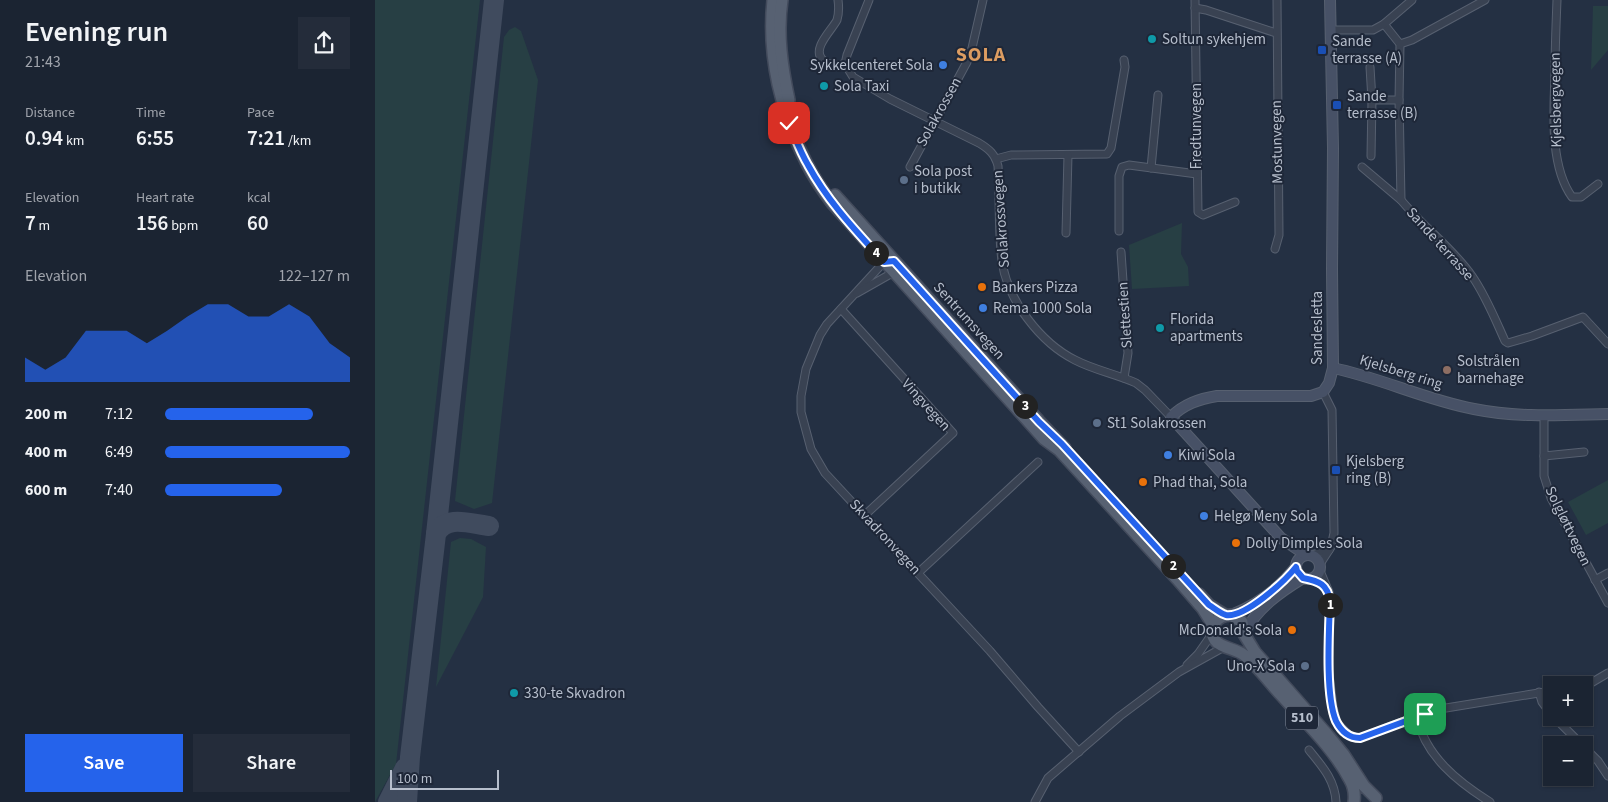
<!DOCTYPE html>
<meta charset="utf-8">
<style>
body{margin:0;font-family:"Source Sans 3",sans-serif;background:#242c3a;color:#f1f3f6;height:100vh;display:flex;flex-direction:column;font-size:19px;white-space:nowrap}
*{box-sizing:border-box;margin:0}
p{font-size:16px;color:#a0a4ac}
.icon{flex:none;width:28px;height:28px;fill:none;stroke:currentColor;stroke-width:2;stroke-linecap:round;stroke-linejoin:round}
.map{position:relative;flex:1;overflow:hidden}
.details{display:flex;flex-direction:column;background:#1b2432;width:375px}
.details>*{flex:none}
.buttons{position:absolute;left:1168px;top:676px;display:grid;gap:10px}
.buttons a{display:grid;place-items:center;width:50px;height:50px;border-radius:0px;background:#1b2432;box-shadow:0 1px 4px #0004,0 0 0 1px #39414d;font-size:25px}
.scale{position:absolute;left:15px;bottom:12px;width:109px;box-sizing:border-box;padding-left:5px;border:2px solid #b6becc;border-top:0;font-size:14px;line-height:18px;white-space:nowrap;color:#b6becc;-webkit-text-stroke:4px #1e2738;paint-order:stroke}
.pin{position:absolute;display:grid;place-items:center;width:42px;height:42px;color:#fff;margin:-21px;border-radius:10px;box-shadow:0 2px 8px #0006}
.km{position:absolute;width:25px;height:25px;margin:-12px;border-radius:50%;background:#222;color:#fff;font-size:14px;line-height:25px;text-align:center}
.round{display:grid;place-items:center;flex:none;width:52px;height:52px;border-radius:0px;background:#242c3a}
.headline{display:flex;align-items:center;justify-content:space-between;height:85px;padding:0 25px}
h1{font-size:28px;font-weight:600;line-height:38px}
.stats{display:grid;grid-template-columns:repeat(3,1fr);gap:8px;height:85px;padding:5px 25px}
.stats div{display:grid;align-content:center}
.stats b{font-size:21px;font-weight:600}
.stats small{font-size:14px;font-weight:400}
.stats p{font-size:14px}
.chart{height:140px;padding:10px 25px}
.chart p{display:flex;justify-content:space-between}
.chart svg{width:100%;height:90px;margin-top:5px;fill:#2563eb;opacity:.7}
.primary-button{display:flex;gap:10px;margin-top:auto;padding:10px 25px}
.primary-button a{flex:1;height:58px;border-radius:0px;background:#2563eb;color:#fff;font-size:20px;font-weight:600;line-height:58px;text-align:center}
.primary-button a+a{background:#242c3a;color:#f1f3f6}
ul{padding:0 25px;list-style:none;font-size:16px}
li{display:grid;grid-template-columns:80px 60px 1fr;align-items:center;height:38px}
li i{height:12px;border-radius:6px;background:#2563eb}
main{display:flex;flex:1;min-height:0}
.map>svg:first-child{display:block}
</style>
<main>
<section class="details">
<div class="headline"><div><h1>Evening run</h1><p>21:43</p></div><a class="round"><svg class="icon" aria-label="share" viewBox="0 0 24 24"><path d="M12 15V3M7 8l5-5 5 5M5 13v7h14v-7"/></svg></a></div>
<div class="stats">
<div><p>Distance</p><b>0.94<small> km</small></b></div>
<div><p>Time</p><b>6:55</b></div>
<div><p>Pace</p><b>7:21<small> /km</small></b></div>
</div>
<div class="stats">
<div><p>Elevation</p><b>7<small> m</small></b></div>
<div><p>Heart rate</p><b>156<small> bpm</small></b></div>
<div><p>kcal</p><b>60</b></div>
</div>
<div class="chart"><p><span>Elevation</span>122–127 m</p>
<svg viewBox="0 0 160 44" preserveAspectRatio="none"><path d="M0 44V32L10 38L20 32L30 19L40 19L50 19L60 25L70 19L80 12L90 6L100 6L110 12L120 12L130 6L140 12L150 25L160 32V44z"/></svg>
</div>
<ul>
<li><b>200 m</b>7:12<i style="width:80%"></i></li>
<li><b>400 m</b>6:49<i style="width:100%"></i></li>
<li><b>600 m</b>7:40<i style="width:63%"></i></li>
</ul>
<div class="primary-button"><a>Save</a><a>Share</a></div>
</section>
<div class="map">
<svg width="1233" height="802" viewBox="0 0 1233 802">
<rect width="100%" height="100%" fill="#243043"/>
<g fill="#273f44">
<polygon points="0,0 105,0 21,764 0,802"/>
<polygon points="1218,6 1233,6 1233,50 1216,70"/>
<polygon points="140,27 146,31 163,80 117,503 99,509 80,501 129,37 134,30"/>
<polygon points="807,223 806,254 813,267 814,286 757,289 754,245"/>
<polygon points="1233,480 1233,523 1211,535 1193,502"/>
<polygon points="85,538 96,539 111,547 108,597 61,687 76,542"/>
</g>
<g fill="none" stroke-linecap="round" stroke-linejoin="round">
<g stroke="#404b5e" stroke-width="20">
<polyline points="61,534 119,0"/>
<polyline points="13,802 30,768"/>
<path d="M32 802 35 757 61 534C71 514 96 524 114 526"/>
</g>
<defs>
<g id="street">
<path d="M463 0C464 7 464 13 462 20 457 30 437 48 447 59 453 66 462 65 470 64"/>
<polyline points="820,0 823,212 828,215 860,202"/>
<path d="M1182 0C1181 24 1180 49 1180 73 1179 110 1174 165 1197 197H1206L1223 184"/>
<polyline points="820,8 831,10 901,33"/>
<path d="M1009 24 1025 44 1024 100 1026 200C1048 227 1077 247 1097 276 1111 296 1120 319 1130 341L1133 343 1157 336 1208 317 1233 344"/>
<polyline points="955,30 998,30 1009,24 1037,0"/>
<polyline points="1025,44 1037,40 1110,0"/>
<path d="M470 64 478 77 515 99 604 143C614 149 620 154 623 166 625 197 623 230 627 261 632 300 666 343 700 360 719 370 741 374 761 383L770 390 796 417"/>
<polyline points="470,64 472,55 494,0"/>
<polyline points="995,67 997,100 996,156"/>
<polyline points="997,100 1024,100"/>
<polyline points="621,159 636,155 732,154 736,148 750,67 749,60"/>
<polyline points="535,167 592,62 597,48 608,0"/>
<polyline points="987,167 1026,200"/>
<polyline points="776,168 783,95"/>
<polyline points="744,231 744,176 747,167 754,165 822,174"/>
<polyline points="691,233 693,155"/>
<polyline points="900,249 904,235 902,0"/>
<polyline points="746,252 753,353 749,378"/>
<polyline points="513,261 509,262 452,324 445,335 431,369 426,396 426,412 436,449 450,473 615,651 663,707 704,752"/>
<polyline points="482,293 519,272 519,270"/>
<polyline points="466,309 578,433 490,515"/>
<polyline points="1169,415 1169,476 1176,498 1233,603"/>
<polyline points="1169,456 1209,452"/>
<polyline points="936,555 954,550"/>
<polyline points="945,564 956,547 959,533 957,410 948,392"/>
<polyline points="945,571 954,592 955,602 954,674 958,707 962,723 976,737 985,738 1051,713 1071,708 1176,691"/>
<polyline points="543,573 663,462"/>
<polyline points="935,579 951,587"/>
<polyline points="1220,580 1233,573"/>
<polyline points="812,665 823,654 837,634"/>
<polyline points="1209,686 1216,683 1233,673"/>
<polyline points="1164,692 1167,702 1176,714"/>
<path d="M1042 717C1050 756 1083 782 1115 802"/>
<polyline points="1180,718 1207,745"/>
<polyline points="1209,747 1223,761 1233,776"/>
<path d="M934 750C947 766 960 780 961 802"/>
<polyline points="660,802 673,778 745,716 804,672 849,647"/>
</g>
<g id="secondary">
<path d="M958 368C1006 378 1051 400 1099 409 1143 418 1188 415 1233 414"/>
<circle cx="933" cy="567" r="12"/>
<path d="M931 555 906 538 796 417C809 404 824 399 842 396H936L948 392 954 383 958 368 957 269 958 148 955 0"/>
<path d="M856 615C882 605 904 589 921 567"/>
<path d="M870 631C884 607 905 592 928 578"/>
</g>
<g id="primary">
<path d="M398 0C392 56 406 114 432 164 439 178 448 191 457 203L669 439 684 450 802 579 828 609 838 625"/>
<path d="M407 0C402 34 407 67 414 100"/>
<polyline points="460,195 664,421 690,448"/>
<polyline points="824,594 834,605 850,615"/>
<path d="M979 802C980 794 979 787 975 780 959 749 931 723 908 697 895 684 884 667 869 655 860 648 845 648 840 640 831 627 843 615 856 615L867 622 869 634 880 652 951 733 969 755 989 786 1001 798"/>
</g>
</defs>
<use href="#street" stroke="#576070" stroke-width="9"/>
<use href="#secondary" stroke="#576070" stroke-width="12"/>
<use href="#primary" stroke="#434b5c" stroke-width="14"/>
<use href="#street" stroke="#394252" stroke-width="7"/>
<use href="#secondary" stroke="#475166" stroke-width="10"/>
<use href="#primary" stroke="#576172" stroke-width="11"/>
</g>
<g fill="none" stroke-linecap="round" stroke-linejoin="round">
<defs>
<path id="route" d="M414 123C420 137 425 152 433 165 453 202 481 231 509 262L519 261 664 422 687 444 834 605C839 608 846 614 851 615 870 618 910 581 921 567L922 571 928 578C944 581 953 584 955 602 954 631 950 695 961 721 966 731 974 738 985 738L1050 714"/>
</defs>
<use href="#route" stroke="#fff" stroke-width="10"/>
<use href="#route" stroke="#2563eb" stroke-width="6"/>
</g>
<g fill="#0f9aa8" stroke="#1e2738" stroke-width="2">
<circle cx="777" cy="39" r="5"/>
<circle cx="449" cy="86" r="5"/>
<circle cx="785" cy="328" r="5"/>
<circle cx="139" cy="693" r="5"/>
</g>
<g fill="#1a4fb4" stroke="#1e2738" stroke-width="2">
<rect x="942" y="45" width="10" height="10" rx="2.5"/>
<rect x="957" y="100" width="10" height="10" rx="2.5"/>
<rect x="956" y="465" width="10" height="10" rx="2.5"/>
</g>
<g fill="#3f7fe0" stroke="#1e2738" stroke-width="2">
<circle cx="568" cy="65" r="5"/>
<circle cx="608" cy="308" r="5"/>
<circle cx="793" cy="455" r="5"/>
<circle cx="829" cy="516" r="5"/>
</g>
<g fill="#5c6f8a" stroke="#1e2738" stroke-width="2">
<circle cx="529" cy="180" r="5"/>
<circle cx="722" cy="423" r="5"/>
<circle cx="930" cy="666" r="5"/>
</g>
<g fill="#e8710a" stroke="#1e2738" stroke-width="2">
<circle cx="607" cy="287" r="5"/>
<circle cx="768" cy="482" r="5"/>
<circle cx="861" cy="543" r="5"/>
<circle cx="917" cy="630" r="5"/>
</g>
<circle fill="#8d6e63" stroke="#1e2738" stroke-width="2" cx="1072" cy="370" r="5"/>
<g text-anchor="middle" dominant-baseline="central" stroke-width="4" stroke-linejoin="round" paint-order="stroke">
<rect fill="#1e2738" stroke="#8891a0" stroke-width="1" x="911" y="706.5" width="32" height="23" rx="4"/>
<g font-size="14" font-weight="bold" fill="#b6becc">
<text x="927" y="718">510</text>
</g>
<g font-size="15" fill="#b6becc" stroke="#1e2738" text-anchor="start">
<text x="787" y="39">Soltun sykehjem</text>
<text x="957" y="41">Sande<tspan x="957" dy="17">terrasse (A)</tspan></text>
<text x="558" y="65" text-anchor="end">Sykkelcenteret Sola</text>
<text x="459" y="86">Sola Taxi</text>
<text x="972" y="96">Sande<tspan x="972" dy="17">terrasse (B)</tspan></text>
<text x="539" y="171">Sola post<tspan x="539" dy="17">i butikk</tspan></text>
<text x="617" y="287">Bankers Pizza</text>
<text x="618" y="308">Rema 1000 Sola</text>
<text x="795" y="319">Florida<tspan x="795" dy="17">apartments</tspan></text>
<text x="1082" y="361">Solstrålen<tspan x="1082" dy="17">barnehage</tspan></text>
<text x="732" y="423">St1 Solakrossen</text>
<text x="803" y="455">Kiwi Sola</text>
<text x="971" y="461">Kjelsberg<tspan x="971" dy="17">ring (B)</tspan></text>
<text x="778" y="482">Phad thai, Sola</text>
<text x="839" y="516">Helgø Meny Sola</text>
<text x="871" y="543">Dolly Dimples Sola</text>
<text x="907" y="630" text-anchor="end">McDonald's Sola</text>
<text x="920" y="666" text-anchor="end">Uno-X Sola</text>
<text x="149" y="693">330-te Skvadron</text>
</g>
<g font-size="15" fill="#b6becc" stroke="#1e2738">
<text transform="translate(1181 100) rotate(-91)">Kjelsbergvegen</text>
<text transform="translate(564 112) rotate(-61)">Solakrossen</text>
<text transform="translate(821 126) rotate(-90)">Fredtunvegen</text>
<text transform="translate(902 142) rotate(-91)">Mostunvegen</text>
<text transform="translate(626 219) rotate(-94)">Solakrossvegen</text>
<text transform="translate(1065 244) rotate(48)">Sande terrasse</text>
<text transform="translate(750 315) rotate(-94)">Slettestien</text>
<text transform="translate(594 321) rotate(48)">Sentrumsvegen</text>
<text transform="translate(942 328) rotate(-90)">Sandesletta</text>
<text transform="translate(1026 372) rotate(17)">Kjelsberg ring</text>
<text transform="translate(551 405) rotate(48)">Vingvegen</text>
<text transform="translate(1193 526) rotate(64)">Solgløttvegen</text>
<text transform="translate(510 537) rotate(47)">Skvadronvegen</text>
</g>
<g font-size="20" font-weight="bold" letter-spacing="1" fill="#dc9c61" stroke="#1e2738">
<text x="606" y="55">SOLA</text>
</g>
</g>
</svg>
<div class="buttons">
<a>+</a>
<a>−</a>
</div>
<div class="scale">100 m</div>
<div class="pin" style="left:1050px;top:714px;background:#1e9e55"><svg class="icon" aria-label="arrive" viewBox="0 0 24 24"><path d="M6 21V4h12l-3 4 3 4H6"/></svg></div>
<div class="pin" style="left:414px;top:123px;background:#d93025"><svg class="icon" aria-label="check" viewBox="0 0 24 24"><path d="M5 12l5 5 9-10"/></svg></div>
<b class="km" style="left:955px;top:605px">1</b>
<b class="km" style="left:798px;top:566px">2</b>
<b class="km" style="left:650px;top:406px">3</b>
<b class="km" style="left:501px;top:253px">4</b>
</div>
</main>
